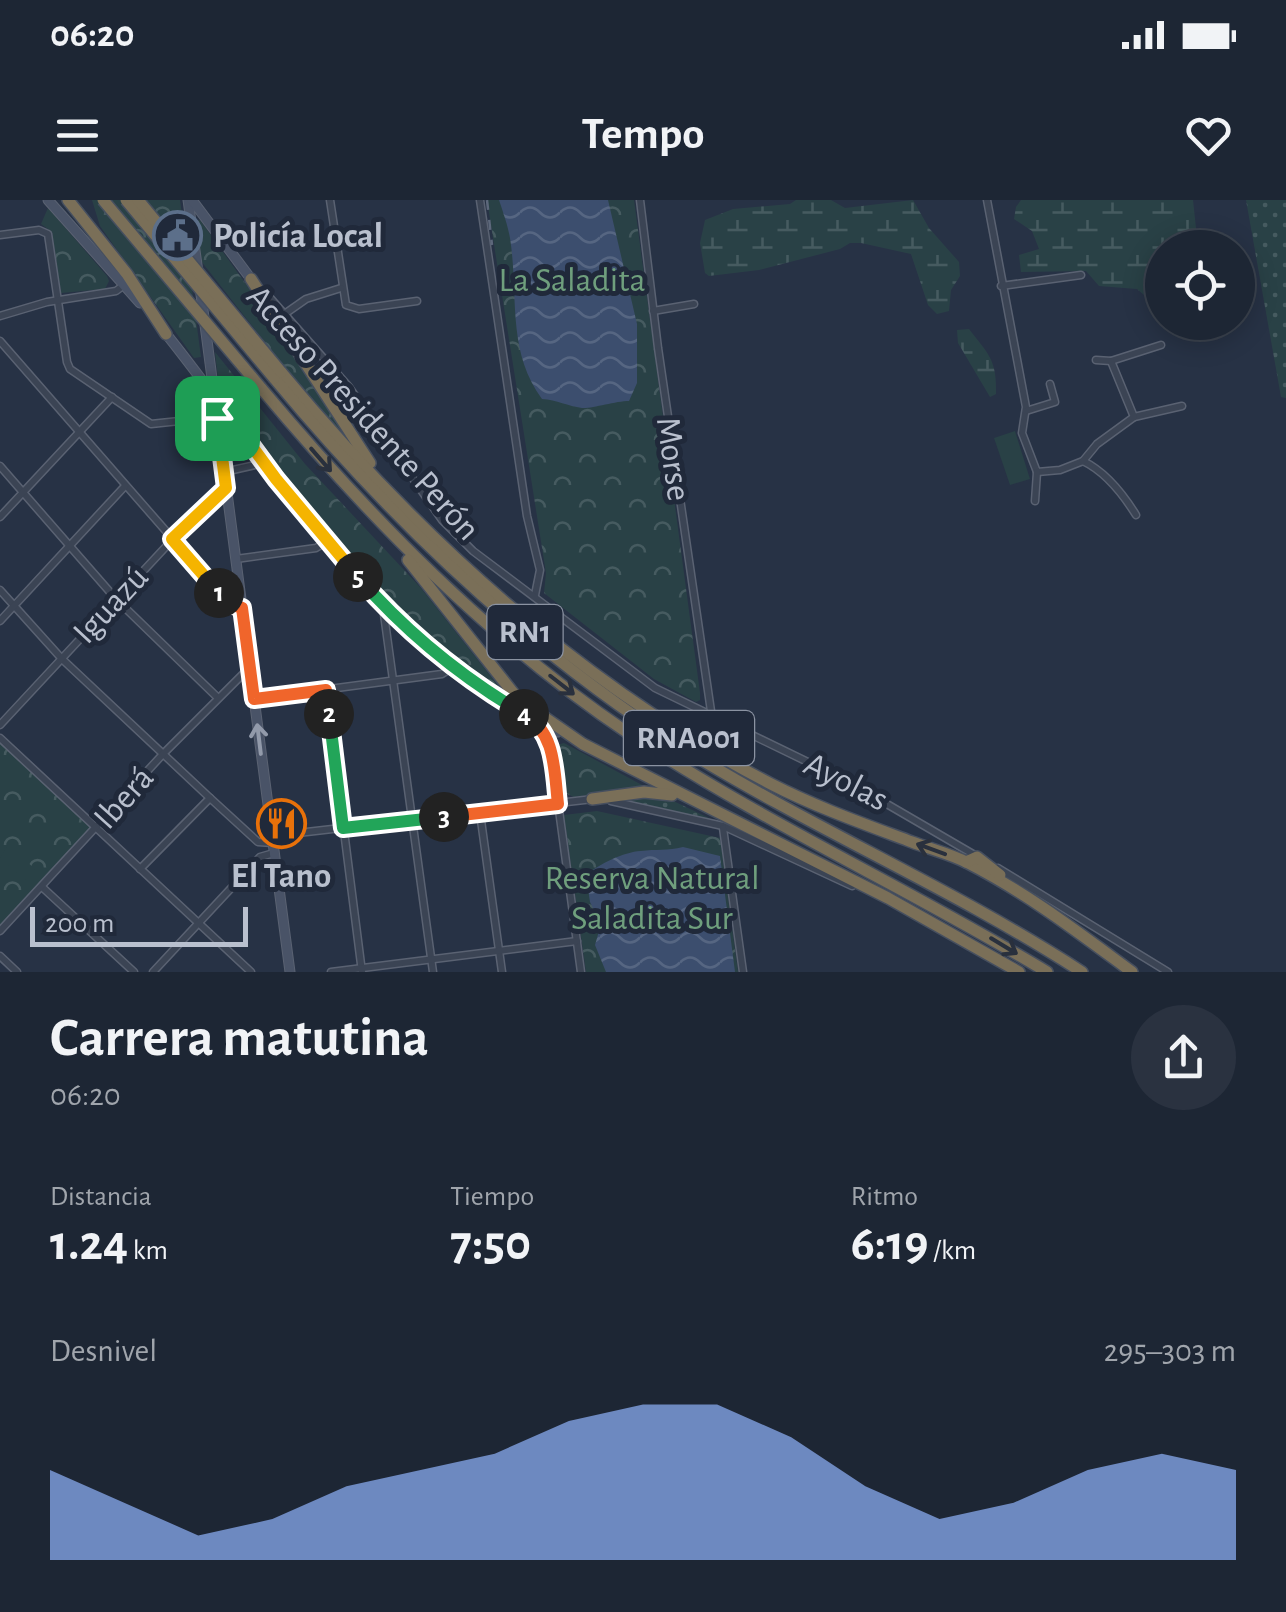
<!DOCTYPE html>
<html lang="es">
<meta charset="utf-8">
<style>
body{margin:0;font-family:"Alegreya Sans",sans-serif;background:#2a3240;color:#f1f3f6;height:100vh;display:flex;flex-direction:column;font-size:38px;white-space:nowrap}
*{box-sizing:border-box;margin:0}
p{font-size:32px;color:#a0a5ac}
.icon{flex:none;width:55px;height:55px;fill:none;stroke:currentColor;stroke-width:2;stroke-linecap:round;stroke-linejoin:round}
.map{position:relative;height:772px;overflow:hidden}
.panel{display:flex;flex-direction:column;background:#1d2634;flex:1}
.panel>*{flex:none}
.buttons{position:absolute;left:1145px;top:30px;display:grid;gap:20px}
.buttons a{display:grid;place-items:center;width:110px;height:110px;border-radius:50%;background:#1d2634;box-shadow:0 5px 25px #0003,0 0 0 2px #3b434f;font-size:50px}
.scale{position:absolute;left:30px;bottom:25px;width:218px;box-sizing:border-box;padding-left:10px;border:5px solid #b9c0ce;border-top:0;font-size:28px;line-height:35px;white-space:nowrap;color:#b9c0ce;-webkit-text-stroke:8px #20293a;paint-order:stroke}
.pin{position:absolute;display:grid;place-items:center;width:85px;height:85px;color:#fff;margin:-42px;border-radius:20px;box-shadow:0 5px 15px #0006}
.km{position:absolute;width:50px;height:50px;margin:-25px;border-radius:50%;background:#222;color:#fff;font-size:28px;line-height:50px;text-align:center}
.round{display:grid;place-items:center;flex:none;width:105px;height:105px;border-radius:52px;background:#2a3240}
.headline{display:flex;align-items:center;justify-content:space-between;height:170px;padding:0 50px}
h1{font-size:55px;font-weight:600;line-height:75px}
.metrics{display:grid;grid-template-columns:repeat(3,1fr);gap:15px;height:170px;padding:10px 50px}
.metrics div{display:grid;align-content:center}
.metrics b{font-size:50px;font-weight:600}
.metrics small{font-size:28px;font-weight:400}
.metrics p{font-size:28px}
.chart{height:280px;padding:20px 50px}
.chart p{display:flex;justify-content:space-between}
.chart svg{width:100%;height:180px;margin-top:10px;fill:#90b3fc;opacity:.7}
.status{display:flex;justify-content:space-between;align-items:center;height:70px;padding:0 50px;background:#1d2634;direction:ltr}
.status svg{height:28px;fill:currentColor}
header{display:flex;justify-content:space-between;align-items:center;height:130px;padding:0 50px;background:#1d2634;font-size:45px;font-weight:600}
.map>svg:first-child{display:block}
</style>
<div class="status"><b>06:20</b><svg viewBox="0 0 49 12"><path d="M0 12V9h3v3zM5 12V6h3v6zM10 12V3h3v9zM15 12V0h3v12zM26 1h20v11H26zM47 4h2v5h-2z"/></svg></div>
<header><svg class="icon" aria-label="menu" viewBox="0 0 24 24"><path d="M4 6h16M4 12h16M4 18h16"/></svg>Tempo<svg class="icon" aria-label="heart" viewBox="0 0 24 24"><path d="M12 20l-8-8c-3-5 5-10 8-4 3-6 11-1 8 4z"/></svg></header>
<div class="map">
<svg width="1286" height="772" viewBox="0 0 1286 772">
<defs>
<pattern id="grass-dots" width="8" height="8" patternUnits="userSpaceOnUse" patternTransform="scale(2.5)"><rect width="8" height="8" fill="#294146"/><path d="M2 2h.1M6 6h.1" fill="none" stroke="#465b60" stroke-width="1.8" stroke-linecap="round"/></pattern>
<pattern id="wetland-marsh" width="20" height="14" patternUnits="userSpaceOnUse" patternTransform="scale(2.5)"><rect width="20" height="14" fill="#294146"/><path d="M1 5h8M5 5V1M11 12h8M15 12V8" fill="none" stroke="#465b60"/></pattern>
<pattern id="park-crowns" width="20" height="18" patternUnits="userSpaceOnUse" patternTransform="scale(2.5)"><rect width="20" height="18" fill="#294146"/><path d="M2 6a3 3 0 1 1 6 0M12 15a3 3 0 1 1 6 0" fill="none" stroke="#465b60"/></pattern>
<pattern id="water-waves" width="16" height="10" patternUnits="userSpaceOnUse" patternTransform="scale(2.5)"><rect width="16" height="10" fill="#3c4e6e"/><path d="M0 5q4-4 8 0t8 0" fill="none" stroke="#566682"/></pattern>
</defs>
<rect width="100%" height="100%" fill="#273245"/>
<g fill="url(#grass-dots)">
<polygon points="1246,0 1286,0 1286,198 1281,197"/>
<polygon points="622,597 665,597 711,619 621,600"/>
</g>
<g fill="url(#wetland-marsh)">
<polygon points="796,0 831,0 845,8 913,0 929,28 959,62 960,76 951,90 949,111 937,114 928,105 911,54 861,43 850,43 840,49 759,70 709,76 705,73 700,43 705,20 733,9 790,4"/>
<polygon points="1021,0 1193,0 1198,47 1162,48 1162,110 1137,89 1099,86 1086,71 1021,72 1019,55 1039,49 1032,31 1014,19 1016,7"/>
<path d="M969 129C988 154 997 159 996 194L990 197 958 143 957 130Z"/>
</g>
<g fill="url(#park-crowns)">
<polygon points="92,0 180,0 201,157 194,158 100,26"/>
<polygon points="487,0 634,0 700,493 700,500 696,502 654,479 544,393 546,373"/>
<polygon points="48,8 107,76 109,81 105,89 61,93 52,32 41,24"/>
<polygon points="200,20 263,108 352,244 294,179 201,61 196,21"/>
<polygon points="215,152 305,264 420,387 508,498 389,404 220,196"/>
<polygon points="0,538 96,629 0,731"/>
<polygon points="564,543 642,585 642,587 574,597 567,594 557,545"/>
<polygon points="597,611 720,638 738,772 586,772 564,615"/>
</g>
<g fill="#294146">
<polygon points="1015,231 1030,279 1010,285 994,238"/>
<polygon points="8,645 35,669 25,680 0,658"/>
</g>
<g fill="url(#water-waves)">
<path d="M499 0H608L637 124V183L629 201C615 201 591 209 582 208 568 206 557 200 542 199 506 150 519 94 510 38 508 26 503 12 499 0Z"/>
<path d="M683 647 720 656 735 772H606L595 745 601 724 590 702 586 675C600 664 623 652 641 651 656 649 668 651 683 647Z"/>
</g>
<g fill="none" stroke-linecap="round" stroke-linejoin="round">
<defs>
<g id="street">
<polyline points="330,0 346,105 359,109 417,101"/>
<polyline points="480,0 527,316 540,370 535,395"/>
<polyline points="640,0 658,148 712,518"/>
<path d="M987 0 1026 207 1022 233 1037 272 1060 270 1083 261C1106 272 1123 294 1136 315"/>
<polyline points="0,35 39,30 48,34 67,162 70,169 151,224 217,217"/>
<polyline points="1001,86 1081,75"/>
<polyline points="264,91 349,187 442,320 473,351 655,488 849,582 978,657"/>
<polyline points="653,111 694,104"/>
<polyline points="286,113 306,99 341,88"/>
<polyline points="0,116 47,102 116,91 124,85"/>
<polyline points="0,141 227,401 241,408"/>
<polyline points="1096,160 1111,161 1161,145"/>
<polyline points="1026,211 1055,202 1050,184"/>
<polyline points="1134,217 1182,206"/>
<polyline points="1083,261 1097,244 1134,217 1111,161"/>
<polyline points="0,266 116,399 217,497"/>
<polyline points="224,272 264,263"/>
<polyline points="1035,301 1037,272"/>
<polyline points="0,317 112,197"/>
<polyline points="236,359 316,348 326,342"/>
<polyline points="0,390 62,459 210,598 258,642 273,643"/>
<polyline points="383,407 433,772"/>
<polyline points="0,421 125,286"/>
<polyline points="326,490 362,772"/>
<polyline points="254,499 442,474 453,467"/>
<polyline points="537,524 550,544 581,772"/>
<polyline points="0,525 173,339 226,288"/>
<polyline points="0,538 251,772"/>
<polyline points="611,601 723,626 852,686"/>
<polyline points="480,613 502,772"/>
<polyline points="723,628 743,772"/>
<polyline points="272,636 593,599"/>
<polyline points="998,668 1168,772"/>
<polyline points="140,669 210,598"/>
<polyline points="42,687 134,772"/>
<polyline points="0,731 163,554 250,467"/>
<polyline points="0,756 17,772"/>
<polyline points="153,772 260,657 274,653"/>
<polyline points="331,772 577,741"/>
</g>
<g id="secondary">
<polyline points="48,0 140,103"/>
<polyline points="188,0 198,72"/>
<polyline points="192,0 251,79"/>
<polyline points="200,87 290,772"/>
<path d="M163 130C240 225 306 333 395 417 443 463 498 502 558 532"/>
</g>
<g id="highway">
<polyline points="68,0 127,74 166,134"/>
<polyline points="251,79 370,263"/>
<path d="M281 172C418 337 580 485 771 584 816 607 864 624 912 642 930 649 951 654 968 663 1027 693 1079 733 1132 772"/>
<path d="M274 178C392 320 528 450 684 549 813 629 954 689 1082 772"/>
<path d="M261 188C371 319 489 440 631 535 764 623 910 689 1047 772"/>
<polyline points="408,360 518,499 583,544 888,698 1019,772"/>
<polyline points="592,599 644,592 672,595"/>
<polyline points="966,662 977,657 1000,675"/>
</g>
</defs>
<use href="#street" stroke="#5a6272" stroke-width="9"/>
<use href="#secondary" stroke="#5a6272" stroke-width="11"/>
<use href="#highway" stroke="#464f5f" stroke-width="14"/>
<use href="#street" stroke="#3b4454" stroke-width="6"/>
<use href="#secondary" stroke="#495367" stroke-width="9"/>
<use href="#highway" stroke="#7a6f58" stroke-width="11"/>
<polyline stroke="#5d687b" stroke-width="2.5" stroke-dasharray="10 10" stroke-linecap="butt" points="487,0 492,45"/>
<defs>
<g id="highway-bridge">
<polyline points="103,0 261,188"/>
<polyline points="126,0 274,178"/>
<polyline points="138,0 281,172"/>
</g>
</defs>
<use href="#highway-bridge" stroke="#464f5f" stroke-width="14" stroke-linecap="butt"/>
<use href="#highway-bridge" stroke="#7a6f58" stroke-width="11"/>
</g>
<defs><path id="oneway-shaft" d="M-6 0H5M1.5-3L5.5 0L1.5 3" fill="none" stroke-width="1.6" stroke-linecap="round" stroke-linejoin="round" transform="scale(2.5)"/></defs>
<g stroke="#29303d">
<use href="#oneway-shaft" transform="translate(321 260) rotate(49)"/>
<use href="#oneway-shaft" transform="translate(562 485) rotate(38)"/>
<use href="#oneway-shaft" transform="translate(931 649) rotate(-160)"/>
<use href="#oneway-shaft" transform="translate(1004 746) rotate(31)"/>
</g>
<use stroke="#929aaa" href="#oneway-shaft" transform="translate(259 539) rotate(-97)"/>
<g fill="none" stroke-linecap="round" stroke-linejoin="round">
<defs>
<polyline id="split-1" points="217,218 226,288 172,339 219,393"/>
<polyline id="split-2" points="219,393 231,404 242,408 254,499 326,490 329,514"/>
<polyline id="split-3" points="329,514 343,628 444,617"/>
<path id="split-4" d="M444 617 558 604C554 570 556 533 524 514"/>
<path id="split-5" d="M358 377C406 432 461 477 524 514"/>
<polyline id="split-6" points="217,218 214,195 276,279 358,377"/>
</defs>
<use href="#split-1" stroke="#fff" stroke-width="20"/>
<use href="#split-2" stroke="#fff" stroke-width="20"/>
<use href="#split-3" stroke="#fff" stroke-width="20"/>
<use href="#split-4" stroke="#fff" stroke-width="20"/>
<use href="#split-5" stroke="#fff" stroke-width="20"/>
<use href="#split-6" stroke="#fff" stroke-width="20"/>
<use href="#split-1" stroke="#f5b400" stroke-width="12"/>
<use href="#split-2" stroke="#f0652b" stroke-width="12"/>
<use href="#split-3" stroke="#22a559" stroke-width="12"/>
<use href="#split-4" stroke="#f0652b" stroke-width="12"/>
<use href="#split-5" stroke="#22a559" stroke-width="12"/>
<use href="#split-6" stroke="#f5b400" stroke-width="12"/>
</g>
<defs>
<symbol id="civic-ring" viewBox="-11 -11 22 22"><circle r="9.5" fill="#20293a" stroke="#5c6f8a" stroke-width="1.5"/><path d="M-.6-6.5H3V-4.5H.6V-3L4-1V1h2V6H-6V1h2V-1L-.6-3ZM-1.2 2.5V6h2.4V2.5Z" fill="#5c6f8a"/></symbol>
<symbol id="restaurant-ring" viewBox="-11 -11 22 22"><circle r="9.5" fill="#20293a" stroke="#e8710a" stroke-width="1.5"/><path d="M-5-6h1v4h1v-4h1v4h1v-4h1v5L-1.5 .5V6h-2V.5L-5-1ZM5-6V6H3V1.5H1.5Q1.5-4 5-6Z" fill="#e8710a"/></symbol>
</defs>
<g fill-rule="evenodd">
<use href="#civic-ring" x="150" y="8" width="55" height="55"/>
<use href="#restaurant-ring" x="254" y="596" width="55" height="55"/>
</g>
<g text-anchor="middle" dominant-baseline="central" stroke-width="10" stroke-linejoin="round" paint-order="stroke">
<g fill="#20293a" stroke="#8b93a2" stroke-width="2.5">
<rect x="487.5" y="405" width="75" height="54" rx="8"/>
<rect x="624" y="511" width="130" height="54" rx="8"/>
</g>
<g font-size="32" font-weight="bold" fill="#b9c0ce">
<text x="525" y="432">RN1</text>
<text x="689" y="538">RNA001</text>
</g>
<g font-size="35" font-weight="bold" fill="#b9c0ce" stroke="#20293a" text-anchor="start">
<text x="213" y="36">Policía Local</text>
<text x="281" y="676" text-anchor="middle">El Tano</text>
</g>
<g font-size="35" fill="#6f9f7d" stroke="#20293a">
<text x="572" y="80">La Saladita</text>
<text x="652" y="678">Reserva Natural<tspan x="652" dy="40">Saladita Sur</tspan></text>
</g>
<g font-size="35" fill="#b9c0ce" stroke="#20293a">
<text transform="translate(363 213) rotate(48)">Acceso Presidente Perón</text>
<text transform="translate(673 259) rotate(82)">Morse</text>
<text transform="translate(111 405) rotate(-47)">Iguazú</text>
<text transform="translate(846 582) rotate(27)">Ayolas</text>
<text transform="translate(124 598) rotate(-48)">Iberá</text>
</g>
</g>
</svg>
<div class="buttons">
<a><svg class="icon" aria-label="locate" viewBox="0 0 24 24"><circle cx="12" cy="12" r="6"/><path d="M12 2v4M12 18v4M2 12h4M18 12h4"/></svg></a>
</div>
<div class="scale">200 m</div>
<div class="pin" style="left:217px;top:218px;background:#1e9e55"><svg class="icon" aria-label="arrive" viewBox="0 0 24 24"><path d="M6 21V4h12l-3 4 3 4H6"/></svg></div>
<b class="km" style="left:219px;top:393px">1</b>
<b class="km" style="left:329px;top:514px">2</b>
<b class="km" style="left:444px;top:617px">3</b>
<b class="km" style="left:524px;top:514px">4</b>
<b class="km" style="left:358px;top:377px">5</b>
</div>
<section class="panel">
<div class="headline"><div><h1>Carrera matutina</h1><p>06:20</p></div><a class="round"><svg class="icon" aria-label="share" viewBox="0 0 24 24"><path d="M12 15V3M7 8l5-5 5 5M5 13v7h14v-7"/></svg></a></div>
<div class="metrics">
<div><p>Distancia</p><b>1.24<small> km</small></b></div>
<div><p>Tiempo</p><b>7:50</b></div>
<div><p>Ritmo</p><b>6:19<small> /km</small></b></div>
</div>
<div class="chart"><p><span>Desnivel</span>295–303 m</p>
<svg viewBox="0 0 160 44" preserveAspectRatio="none"><path d="M0 44V22L10 30L20 38L30 34L40 26L50 22L60 18L70 10L80 6L90 6L100 14L110 26L120 34L130 30L140 22L150 18L160 22V44z"/></svg>
</div>
</section>
